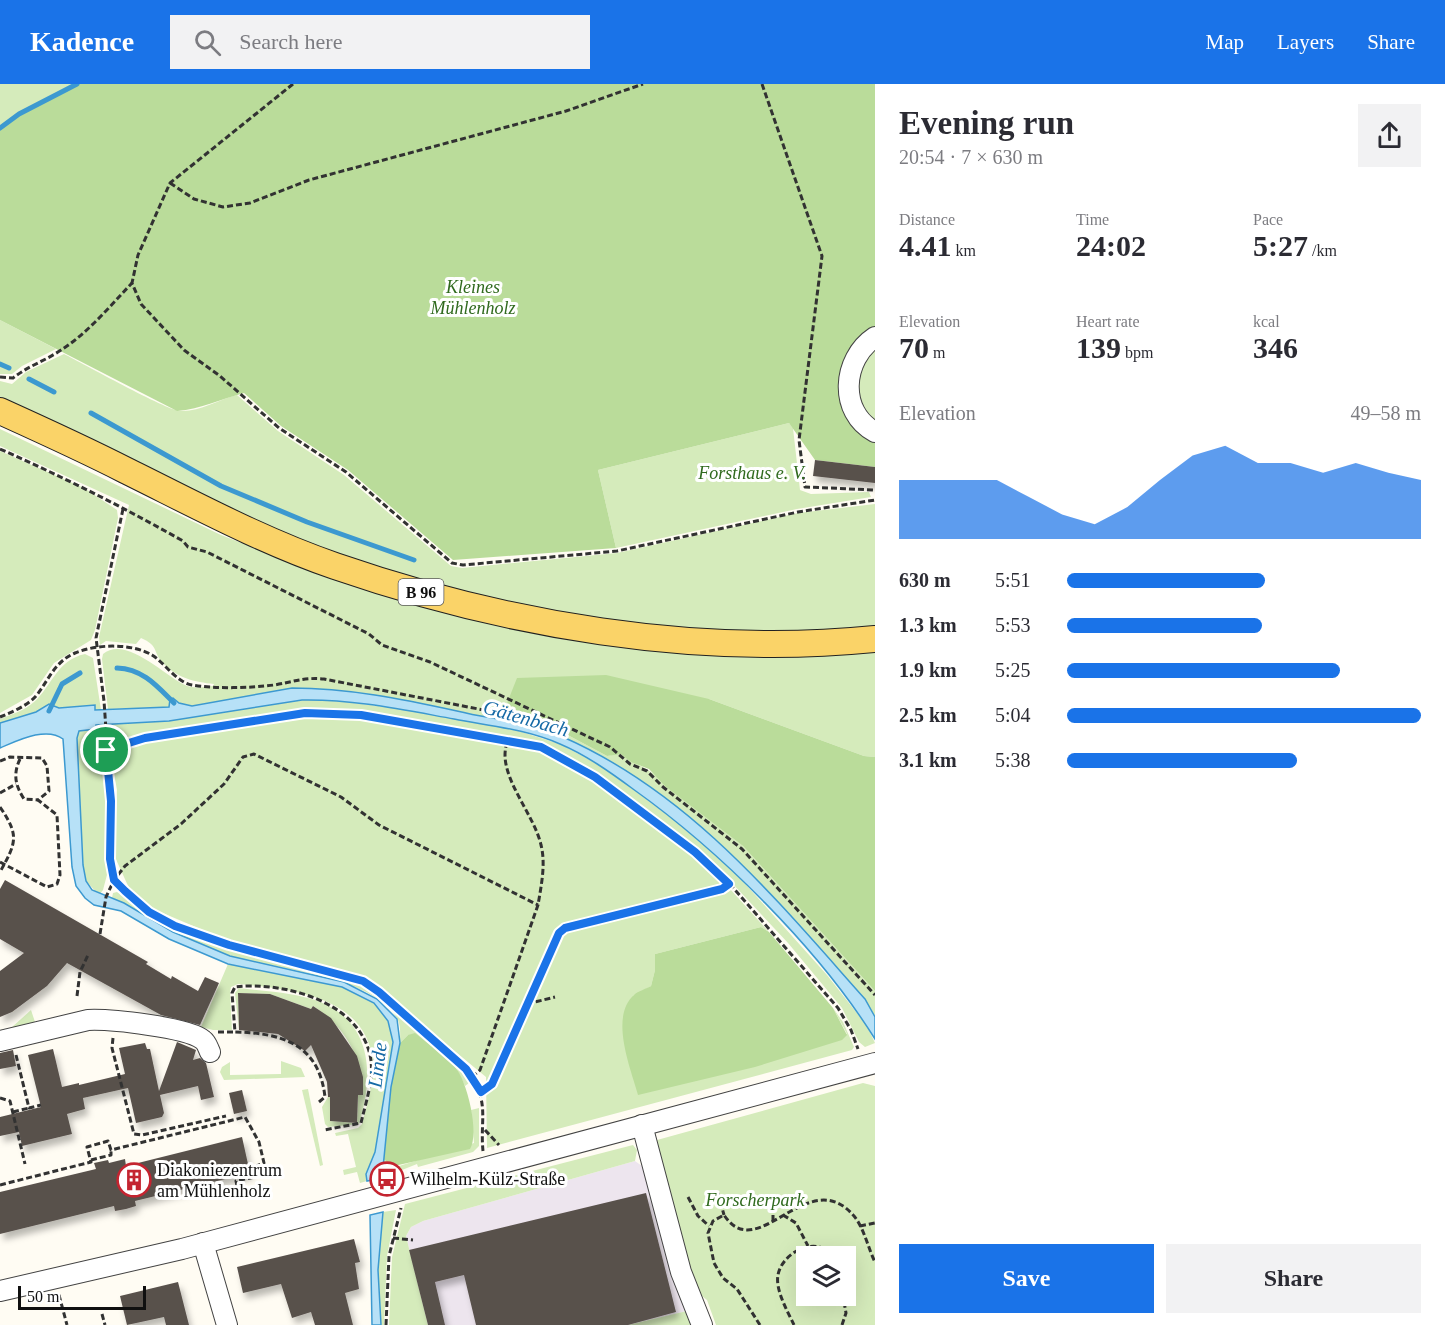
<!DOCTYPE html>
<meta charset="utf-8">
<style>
body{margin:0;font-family:"Times New Roman",serif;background:#f2f2f3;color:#2b2b33;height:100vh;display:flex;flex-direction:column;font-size:22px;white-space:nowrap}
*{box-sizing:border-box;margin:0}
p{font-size:20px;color:#7c7c81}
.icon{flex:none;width:33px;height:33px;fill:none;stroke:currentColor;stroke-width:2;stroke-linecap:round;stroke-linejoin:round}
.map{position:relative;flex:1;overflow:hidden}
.sheet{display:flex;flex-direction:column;background:#fff;width:570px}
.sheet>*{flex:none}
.buttons{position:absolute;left:796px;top:1162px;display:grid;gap:12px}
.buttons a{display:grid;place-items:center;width:60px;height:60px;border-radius:0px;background:#fff;box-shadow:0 6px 24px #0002;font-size:30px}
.scale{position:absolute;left:18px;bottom:15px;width:128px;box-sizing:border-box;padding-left:6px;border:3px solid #101010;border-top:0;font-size:16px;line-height:21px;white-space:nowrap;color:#101010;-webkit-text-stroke:4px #fff;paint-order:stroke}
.pin{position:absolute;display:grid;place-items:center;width:51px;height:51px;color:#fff;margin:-26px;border:3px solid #fff;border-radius:50%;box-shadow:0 2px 6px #0007}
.round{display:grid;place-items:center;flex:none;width:63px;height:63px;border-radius:0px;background:#f2f2f3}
.head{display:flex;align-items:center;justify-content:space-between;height:102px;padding:0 24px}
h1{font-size:33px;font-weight:800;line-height:45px}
.figures{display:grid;grid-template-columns:repeat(3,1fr);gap:9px;height:102px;padding:6px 24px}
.figures div{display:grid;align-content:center}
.figures b{font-size:30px;font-weight:800}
.figures small{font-size:16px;font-weight:400}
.figures p{font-size:16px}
.chart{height:168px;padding:12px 24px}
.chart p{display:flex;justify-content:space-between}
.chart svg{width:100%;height:108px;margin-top:6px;fill:#1a73e8;opacity:.7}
.action{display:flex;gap:12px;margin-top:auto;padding:12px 24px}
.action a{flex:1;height:69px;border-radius:0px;background:#1a73e8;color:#fff;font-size:24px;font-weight:800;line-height:69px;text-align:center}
.action a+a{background:#f2f2f3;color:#2b2b33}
ul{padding:0 24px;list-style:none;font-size:20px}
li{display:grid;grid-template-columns:96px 72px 1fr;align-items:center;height:45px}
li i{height:15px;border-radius:8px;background:#1a73e8}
header{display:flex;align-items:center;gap:36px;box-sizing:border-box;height:84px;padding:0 30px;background:#1a73e8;color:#fff}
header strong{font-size:28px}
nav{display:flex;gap:33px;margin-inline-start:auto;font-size:21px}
.search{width:420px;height:54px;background:#f2f2f3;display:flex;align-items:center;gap:15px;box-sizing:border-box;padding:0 21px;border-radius:0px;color:#7c7c81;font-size:22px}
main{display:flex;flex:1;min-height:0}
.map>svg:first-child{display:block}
</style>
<header>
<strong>Kadence</strong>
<div class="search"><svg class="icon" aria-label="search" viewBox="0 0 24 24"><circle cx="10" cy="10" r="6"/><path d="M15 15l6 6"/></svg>Search here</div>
<nav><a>Map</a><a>Layers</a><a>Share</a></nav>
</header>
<main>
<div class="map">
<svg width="875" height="1241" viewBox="0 0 875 1241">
<defs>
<filter id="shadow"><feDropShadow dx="3.5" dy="6" stdDeviation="3" flood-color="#0004"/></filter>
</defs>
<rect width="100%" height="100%" fill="#fffcf3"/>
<polygon fill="#ede5ee" points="635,1077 642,1082 674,1183 691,1226 628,1241 428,1241 406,1152 411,1143 423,1137"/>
<g fill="#d5ebbb" fill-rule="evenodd">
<polygon points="0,0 77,0 19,30 0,44"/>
<polygon points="0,236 56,265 22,282 12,290 0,290"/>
<path d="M875 265V340C871 335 865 331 862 326 849 307 858 278 875 265Z"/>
<path d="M64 270C82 279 166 326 180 327 200 328 217 316 237 311L278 347 344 391 451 482 462 484 617 469 798 429 875 420V542C705 561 494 533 334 470 220 425 111 365 0 313V297L12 300 26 288Z"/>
<polygon points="789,339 793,344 800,406 811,410 869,408 871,413 797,425 616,464 598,386"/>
<path d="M0 345 221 451 329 493 434 525 875 566V673L864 672 709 615 505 631 562 648 607 672 621 669C635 682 654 685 666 702L743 762 875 907V933L865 915 837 884 653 706 606 676 562 652 418 619 292 604 192 622 171 620 169 623 108 625 102 575 103 570C126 551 166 593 185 601 193 605 204 603 213 602L214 600C195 598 176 594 162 578 152 566 159 562 141 554L136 560 106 557 100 561 99 553 129 421 0 362Z"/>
<polygon points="0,367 84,404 117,426 118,434 95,546 91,556 54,579 32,611 0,629"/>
<path d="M85 570 93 574 101 626H95V621L59 624 49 620 36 628 0 639V635C12 630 24 627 34 618 52 602 57 576 85 570Z"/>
<path d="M322 615 418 627 506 643 560 660 603 683 697 753 740 794 827 891 867 942 875 959 865 963 859 958 842 924 788 859 731 798 698 767 596 690 542 660 509 655 504 657C458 645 408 634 360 630 288 623 183 640 114 661L109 654 108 640 169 637 302 616Z"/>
<polygon points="303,631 362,632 411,639 541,666 595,696 660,743 730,805 769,848 761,843 655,870 655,886 651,902 633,912 847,950 833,924 843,938 854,963 852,966 487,1064 486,993 366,894 231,858 151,824 129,804 114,771 117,706 112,679 117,667 146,657"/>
<polygon points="102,640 108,716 105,775 108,787 103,806 99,811 86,797 83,781 77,654 79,647 95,645 96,641"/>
<path d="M117 808 174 845 227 865 362 900 464 988 469 999 465 1002 456 984 408 951 400 959C400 952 401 943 398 936 377 892 273 885 231 872 188 859 152 832 112 814L113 809Z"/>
<path d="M228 880 342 903 374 919 388 937 393 958 375 1068 366 1090 367 1097 360 1099 357 1088 344 1091 343 1086 356 1083 348 1050 336 1052 335 1049 358 1044 362 1040C367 1021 373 1002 373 982 370 912 291 905 238 900L231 903 230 908 232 946H213L201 943Z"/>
<path d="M239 904C263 907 288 908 312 915 372 934 375 988 359 1040L328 1043 325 1040 322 1023 328 1013H330V1037L357 1039 358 1011H363C362 972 345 943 313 922L311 925 270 910 238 909 239 946 235 909Z"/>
<polygon points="31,926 35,938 11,944"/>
<polygon points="281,977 301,984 305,993 224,996 220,988 222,983 230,978 230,991 281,990"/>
<path d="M863 999 875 1002V1241H716L707 1216 692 1204 654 1061 657 1056ZM807 1173H846V1212H807Z"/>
<polygon points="308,1005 323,1081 320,1082 302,1006"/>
<polygon points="479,1024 479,1062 473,1068 418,1083 417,1080 382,1094 383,1075 394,1082 399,1082 474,1059 471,1026"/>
<polygon points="633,1061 637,1066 635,1077 423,1137 411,1143 406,1152 428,1241 389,1241 392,1173 405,1120"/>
<polygon points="396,1126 387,1172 384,1241 381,1241 378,1186 383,1128"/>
<polygon points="691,1226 695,1241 628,1241"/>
</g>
<g fill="#badc9a">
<path d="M77 0H875V243C864 248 853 257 848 268 828 307 864 322 875 355 875 363 875 375 875 383L815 376 789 339 598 386 616 464 453 476 348 386 281 342 244 309C221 315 201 325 177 327L0 236V44L19 30Z"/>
<polygon points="606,591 709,615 864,672 875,673 875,907 743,762 665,702 649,685 631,678 621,670 607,672 562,648 505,631 504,627 517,594"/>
<path d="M761 843 769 848 833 924 847 951 842 956 755 983 638 1011C631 985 609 933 634 911 638 907 646 905 651 902L655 886V870Z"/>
<path d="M415 949C428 960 444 970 455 983 467 996 480 1050 470 1065L394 1082 383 1075 391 1003 400 959 408 951Z"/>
</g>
<g fill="#b7e1f7" stroke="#3c99d0" stroke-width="1.5">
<path d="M292 604C348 604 402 615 457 627 493 636 528 637 563 653 690 709 775 814 865 915L875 933V955C818 864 720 767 633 705 610 688 586 671 560 660 526 645 490 642 454 635 404 626 353 615 302 616L169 637 96 641V645L79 647 77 654 83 781 86 797 92 806 124 819 173 848 230 872 344 898 377 915 397 935 400 959 391 1003 382 1094 367 1097 366 1090 375 1068 393 958 388 937 374 919 342 903 228 880 169 855 121 827 94 821 85 814 76 802 72 783 63 655C46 642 17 657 0 664V639L36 628 49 620 59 624 95 621V626L169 623 170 615 173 614 179 619 192 622Z"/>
<polygon points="383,1128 378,1186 381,1241 372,1241 370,1131"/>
</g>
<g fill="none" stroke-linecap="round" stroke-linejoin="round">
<g stroke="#3c99d0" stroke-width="5">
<polyline points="0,44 19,30 77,0"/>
<polyline points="0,280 9,284"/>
<polyline points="29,295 54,308"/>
<polyline points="91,329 221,402 307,438 414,476"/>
<path d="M117 584C143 585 157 602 174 619"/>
<polyline points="49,627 62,600 80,589"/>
<polyline points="375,1088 376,1109"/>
</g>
</g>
<g fill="#59514c" filter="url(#shadow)">
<polygon points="815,376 875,383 875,399 813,392"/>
<polygon points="5,796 148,878 146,880 171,895 172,892 198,907 205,893 219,899 200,941 161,931 67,879 47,902 12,928 0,933 0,887 24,869 0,855 0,805"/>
<polygon points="238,909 270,910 311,925 313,922 331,934 357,972 363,993 363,1011 358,1011 357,1039 330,1037 330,1013 328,1013 327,998 311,961 305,967 278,950 239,946"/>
<polygon points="177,958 196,966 193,976 200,974 206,979 214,1013 201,1016 198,1002 160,1011 164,1029 162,1033 136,1039 128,1004 83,1014 85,1025 67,1030 72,1050 22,1062 19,1048 0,1052 0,1033 41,1023 28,971 53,965 62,1003 79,999 79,1001 125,990 119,964 145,959 147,965 150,965 159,1007"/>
<polygon points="13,966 16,982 0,985 0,969"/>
<polygon points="242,1006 247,1027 234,1030 229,1009"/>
<polygon points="242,1053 250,1089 135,1117 136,1122 126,1125 115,1127 114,1122 0,1150 0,1108 96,1085 94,1079 108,1076 109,1079 125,1075 126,1082"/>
<polygon points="646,1109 676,1228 628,1241 476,1241 464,1191 435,1198 445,1241 428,1241 409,1166"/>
<polygon points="354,1155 360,1178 355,1179 359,1205 345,1209 353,1241 315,1241 311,1228 292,1234 281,1200 243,1209 237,1183"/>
<polygon points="178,1198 189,1241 166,1241 164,1233 127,1241 120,1212"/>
</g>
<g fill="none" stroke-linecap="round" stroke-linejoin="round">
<defs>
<g id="minor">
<path d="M875 253C842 275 838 328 875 348"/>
<path d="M0 957 88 936C109 935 188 943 203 956 207 959 208 964 210 968"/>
<polyline points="642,1041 681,1188 702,1241"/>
<polyline points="203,1159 227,1241"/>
<polyline points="0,1207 182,1165 875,979"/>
</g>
<path id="major" d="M0 327C42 346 84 365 125 386 194 420 262 457 335 482 506 541 694 573 875 555"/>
</defs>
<use href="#minor" stroke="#434343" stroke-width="22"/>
<use href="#major" stroke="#212121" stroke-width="28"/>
<g stroke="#323232" stroke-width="3" stroke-dasharray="6 3" stroke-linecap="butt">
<polyline points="293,0 170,99 138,171 132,199 141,220 184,266 220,292 279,344 346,388 452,479 463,481 617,467 798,428 875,416"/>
<polyline points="762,0 822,172 799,356 805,403 875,406"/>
<polyline points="170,99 194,115 223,123 250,119 309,96 566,27 643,0"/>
<path d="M0 293 13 294C28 282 45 277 61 266 88 249 110 222 132 199"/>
<path d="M0 365C63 393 123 423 183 457L188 463 207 468 369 550 382 561 430 578 610 663 630 680 647 687 663 703 742 765 875 911"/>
<path d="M123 425 96 554 104 617 111 717 109 775 114 796 149 828 175 842 229 861 363 897 379 908 472 993C489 1021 480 1037 483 1067"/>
<path d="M0 633C12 628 27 622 36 612 49 596 54 578 75 569 96 560 132 559 152 571 165 579 176 598 192 601 216 605 250 604 274 601 293 598 304 593 324 595L499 629"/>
<polyline points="106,666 145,654 305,629 361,631 541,664 595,693 695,768 729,799 838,924 851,946 858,965"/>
<path d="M20 675C13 690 15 701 24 715L38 716"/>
<polyline points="0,677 10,673 42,674 47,682 49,707 38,716 57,731 60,791 57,800 47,803 0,778"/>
<polyline points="0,709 16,700"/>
<path d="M0 723C20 752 16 759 0 788"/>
<polyline points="100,850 106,813 114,796 125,782 181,740 224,700 243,673 254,670 341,713 379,741 538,821"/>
<polyline points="77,912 80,888 88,871"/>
<polyline points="527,920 555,913"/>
<polyline points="218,948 235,948"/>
<polyline points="113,954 112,964 134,1050 142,1051 226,1032"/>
<polyline points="16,971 29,1024 41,1021"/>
<path d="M472 993 480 986 538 821C541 803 546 780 541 761 534 729 496 690 507 659"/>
<polyline points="481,1008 492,1000 559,849 565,844 722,805 729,799"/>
<polyline points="0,1014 10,1017 25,1080"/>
<path d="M319 1018 325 1013C319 960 282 949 235 948L232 909 235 903C282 897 358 917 370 971 375 993 366 1017 361 1039L324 1046"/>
<polyline points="13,1028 29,1024"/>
<polyline points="485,1046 499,1061"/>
<polyline points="91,1076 111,1071 111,1066"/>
<polyline points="0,1101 91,1078 87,1063 108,1057 111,1066 245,1033 259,1058 264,1079 254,1083 255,1093 236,1097 238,1107"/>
<polyline points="718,1109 724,1131"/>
<polyline points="688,1113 698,1132 709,1142"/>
<polyline points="783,1131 796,1139 808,1162"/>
<polyline points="773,1137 773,1121"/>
<polyline points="860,1142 875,1139"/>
<polyline points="393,1154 413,1156"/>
<polyline points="59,1211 67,1241"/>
<polyline points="102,1230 105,1241"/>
<polyline points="386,1241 389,1172 401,1124"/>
<path d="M760 1241 737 1205 723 1194 714 1179 708 1149 713 1137 724 1131C758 1183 808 1078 854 1132 864 1144 868 1164 875 1178"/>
<path d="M794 1241C788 1228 775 1206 778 1191 782 1168 818 1150 833 1173"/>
<polyline points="842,1241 846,1229 843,1212"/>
</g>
<use href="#minor" stroke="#fff" stroke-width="20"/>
<use href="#major" stroke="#fad368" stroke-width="26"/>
</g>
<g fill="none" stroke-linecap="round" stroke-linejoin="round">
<defs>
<polygon id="route" points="305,629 361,631 541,663 595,693 695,768 729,800 722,805 565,844 559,849 492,1000 481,1008 466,985 379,908 363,897 229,861 175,842 149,828 125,807 114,796 110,775 111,717 106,666 145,654"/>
</defs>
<use href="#route" stroke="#fff" stroke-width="12"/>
<use href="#route" stroke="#1a73e8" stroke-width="8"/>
</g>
<defs>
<symbol id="bus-ring" viewBox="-11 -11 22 22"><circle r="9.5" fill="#fff" stroke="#c42430" stroke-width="1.5"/><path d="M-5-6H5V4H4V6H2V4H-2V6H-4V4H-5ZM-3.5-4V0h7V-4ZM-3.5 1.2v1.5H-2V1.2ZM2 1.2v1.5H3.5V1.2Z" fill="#c42430"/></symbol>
<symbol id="building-ring" viewBox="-11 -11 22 22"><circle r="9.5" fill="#fff" stroke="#c42430" stroke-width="1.5"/><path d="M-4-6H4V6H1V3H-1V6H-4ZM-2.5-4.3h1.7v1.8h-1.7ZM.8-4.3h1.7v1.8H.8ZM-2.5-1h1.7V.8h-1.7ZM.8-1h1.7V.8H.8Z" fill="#c42430"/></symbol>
</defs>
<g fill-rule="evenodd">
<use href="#bus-ring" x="368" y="1076" width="38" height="38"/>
<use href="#building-ring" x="115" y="1077" width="38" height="38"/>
</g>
<g text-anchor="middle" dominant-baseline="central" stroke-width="6" stroke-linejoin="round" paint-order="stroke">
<rect fill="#fff" stroke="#585858" stroke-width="1.5" x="398.5" y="495" width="45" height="26" rx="4.5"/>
<g font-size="16" font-weight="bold" fill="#101010">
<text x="421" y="508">B 96</text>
</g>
<g font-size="18" font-style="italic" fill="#306a1e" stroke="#fff">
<text x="473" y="203">Kleines<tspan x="473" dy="21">Mühlenholz</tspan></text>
<text x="752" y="389">Forsthaus e. V.</text>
<text x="755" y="1116">Forscherpark</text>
</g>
<g font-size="18" fill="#101010" stroke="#fff" text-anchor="start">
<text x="157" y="1086">Diakoniezentrum<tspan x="157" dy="21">am Mühlenholz</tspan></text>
<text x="410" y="1095">Wilhelm-Külz-Straße</text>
</g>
<g font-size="20" font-style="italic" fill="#166aa6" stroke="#fff">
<text transform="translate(526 634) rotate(16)">Gätenbach</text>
<text transform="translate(377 981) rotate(-83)">Linde</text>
</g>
</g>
</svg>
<div class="buttons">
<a><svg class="icon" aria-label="layers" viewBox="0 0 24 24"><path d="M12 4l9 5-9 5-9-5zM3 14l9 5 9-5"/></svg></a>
</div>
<div class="scale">50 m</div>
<div class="pin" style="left:106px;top:666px;background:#1e9e55"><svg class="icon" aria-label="arrive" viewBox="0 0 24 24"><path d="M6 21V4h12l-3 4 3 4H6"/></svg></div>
</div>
<section class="sheet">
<div class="head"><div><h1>Evening run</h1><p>20:54 · 7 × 630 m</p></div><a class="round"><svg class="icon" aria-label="share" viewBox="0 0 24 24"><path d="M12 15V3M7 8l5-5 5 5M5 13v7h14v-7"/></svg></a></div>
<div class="figures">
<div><p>Distance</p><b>4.41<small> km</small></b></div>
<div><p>Time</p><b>24:02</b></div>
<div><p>Pace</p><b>5:27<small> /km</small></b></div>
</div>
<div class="figures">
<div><p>Elevation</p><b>70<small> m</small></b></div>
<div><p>Heart rate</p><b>139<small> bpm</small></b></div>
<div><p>kcal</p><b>346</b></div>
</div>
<div class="chart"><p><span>Elevation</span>49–58 m</p>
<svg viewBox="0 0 160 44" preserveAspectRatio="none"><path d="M0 44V20L10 20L20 20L30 20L40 27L50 34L60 38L70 31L80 20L90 10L100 6L110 13L120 13L130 17L140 13L150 17L160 20V44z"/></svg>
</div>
<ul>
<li><b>630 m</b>5:51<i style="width:56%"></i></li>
<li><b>1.3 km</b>5:53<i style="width:55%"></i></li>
<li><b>1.9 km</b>5:25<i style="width:77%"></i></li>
<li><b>2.5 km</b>5:04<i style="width:100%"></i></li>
<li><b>3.1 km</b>5:38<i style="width:65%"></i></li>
</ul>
<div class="action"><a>Save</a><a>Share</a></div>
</section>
</main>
